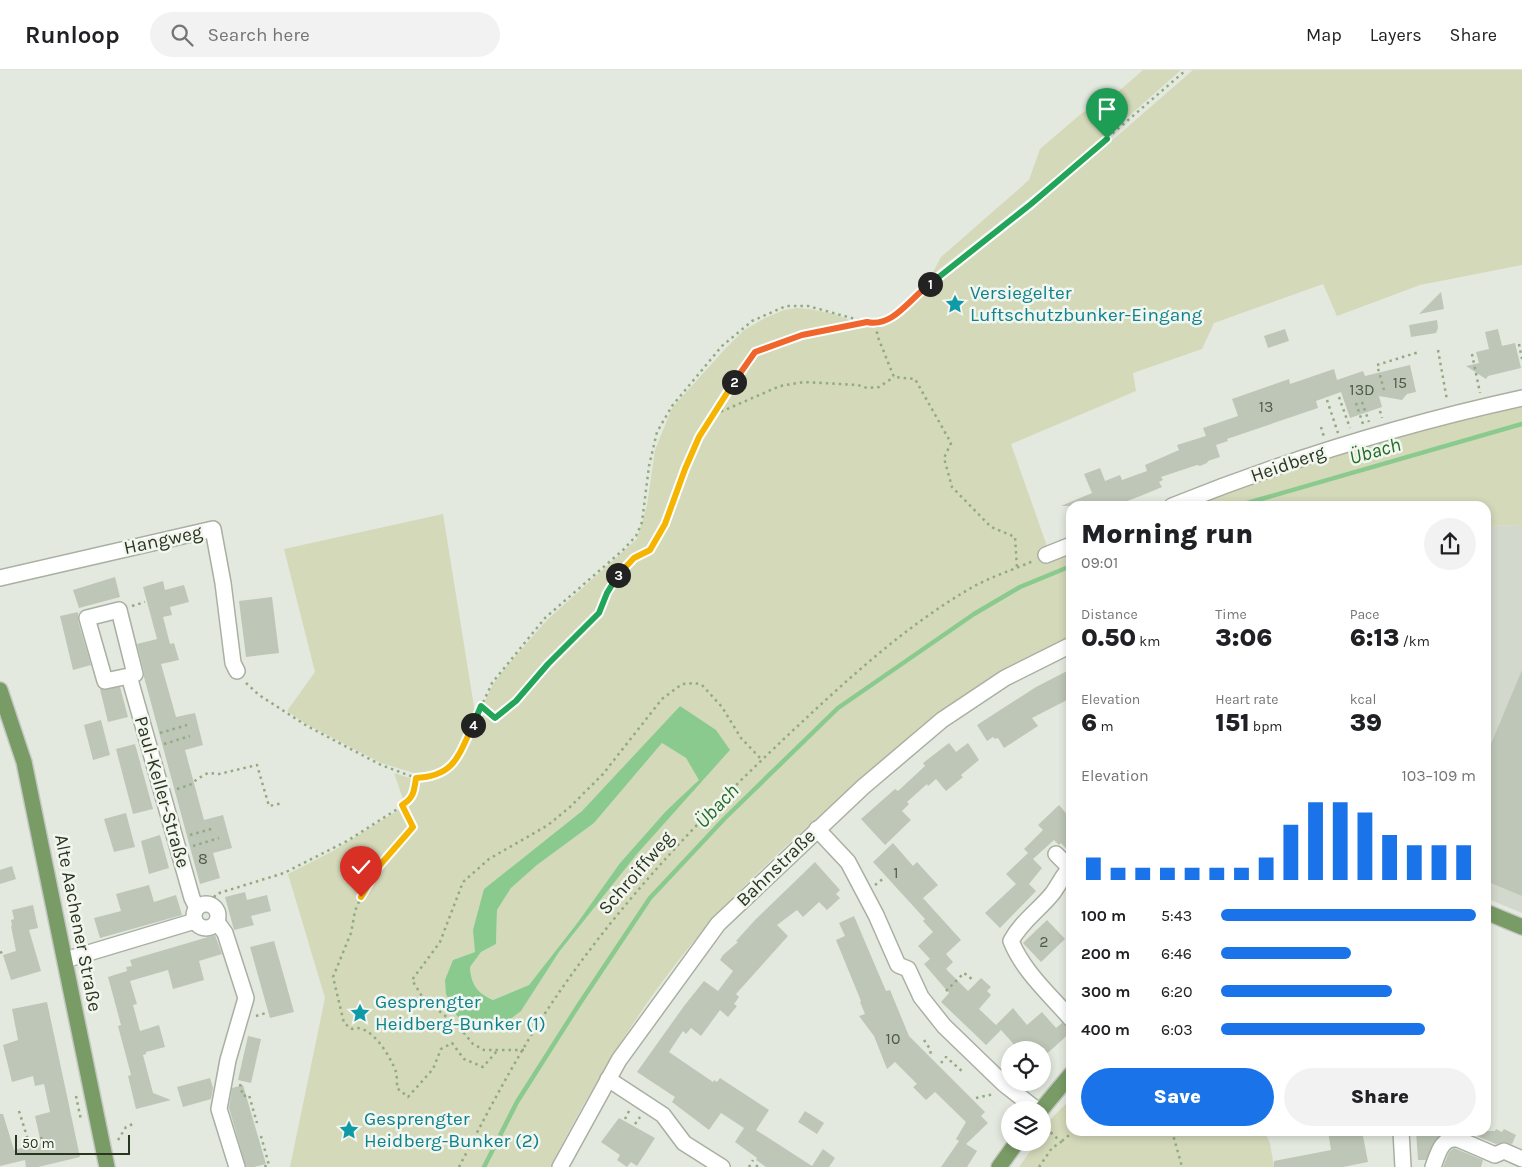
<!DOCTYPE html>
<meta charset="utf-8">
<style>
body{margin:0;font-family:Karla,sans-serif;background:#f2f2f2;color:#202124;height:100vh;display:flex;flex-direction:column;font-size:19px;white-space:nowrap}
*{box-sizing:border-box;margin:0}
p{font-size:16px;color:#757577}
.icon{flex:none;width:28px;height:28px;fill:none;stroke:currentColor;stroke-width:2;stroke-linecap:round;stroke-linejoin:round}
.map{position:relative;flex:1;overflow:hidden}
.drawer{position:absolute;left:1066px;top:431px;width:425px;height:635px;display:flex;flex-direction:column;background:#fff;border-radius:15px;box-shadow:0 2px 8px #0003}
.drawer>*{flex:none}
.controls{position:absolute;left:1001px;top:971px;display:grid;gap:10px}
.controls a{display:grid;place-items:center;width:50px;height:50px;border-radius:50%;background:#fff;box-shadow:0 2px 8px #0003;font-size:25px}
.scale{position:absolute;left:15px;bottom:12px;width:115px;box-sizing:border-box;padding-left:5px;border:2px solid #293721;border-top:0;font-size:14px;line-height:18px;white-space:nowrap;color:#293721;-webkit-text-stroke:4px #f3f6ef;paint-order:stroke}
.pin{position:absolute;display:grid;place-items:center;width:42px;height:42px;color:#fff;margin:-51px -21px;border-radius:50% 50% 50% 0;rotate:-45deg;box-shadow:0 0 5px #0007}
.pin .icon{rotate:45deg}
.km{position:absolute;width:25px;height:25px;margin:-12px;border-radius:50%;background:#222;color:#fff;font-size:14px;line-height:25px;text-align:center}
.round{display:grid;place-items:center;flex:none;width:52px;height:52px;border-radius:26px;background:#f2f2f2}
.summary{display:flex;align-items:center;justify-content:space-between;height:85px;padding:0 15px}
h1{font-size:28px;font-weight:800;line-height:38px}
.metrics{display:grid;grid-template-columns:repeat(3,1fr);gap:8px;height:85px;padding:5px 15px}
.metrics div{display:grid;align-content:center}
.metrics b{font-size:25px;font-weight:800}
.metrics small{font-size:14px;font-weight:400}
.metrics p{font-size:14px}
.chart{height:140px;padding:10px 15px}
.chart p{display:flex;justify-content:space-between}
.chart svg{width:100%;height:90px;margin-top:5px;stroke:#1a73e8;stroke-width:6}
.primary-button{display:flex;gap:10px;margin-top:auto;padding:10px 15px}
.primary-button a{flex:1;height:58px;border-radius:30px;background:#1a73e8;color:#fff;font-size:20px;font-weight:800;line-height:58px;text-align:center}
.primary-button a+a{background:#f2f2f2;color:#202124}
ul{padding:0 15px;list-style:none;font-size:16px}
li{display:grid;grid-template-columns:80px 60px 1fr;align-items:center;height:38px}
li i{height:12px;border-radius:6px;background:#1a73e8}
header{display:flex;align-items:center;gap:30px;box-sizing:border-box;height:70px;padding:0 25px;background:#fff;border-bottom:1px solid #e0e0e0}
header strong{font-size:24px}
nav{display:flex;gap:28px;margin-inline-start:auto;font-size:18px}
.search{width:350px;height:45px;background:#f2f2f2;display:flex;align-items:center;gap:12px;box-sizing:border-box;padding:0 18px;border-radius:28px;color:#757577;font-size:19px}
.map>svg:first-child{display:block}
</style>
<header>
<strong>Runloop</strong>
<div class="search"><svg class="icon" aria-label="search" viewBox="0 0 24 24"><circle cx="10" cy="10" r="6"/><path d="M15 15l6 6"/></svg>Search here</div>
<nav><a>Map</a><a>Layers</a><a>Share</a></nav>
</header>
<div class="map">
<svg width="1522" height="1097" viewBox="0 0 1522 1097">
<rect width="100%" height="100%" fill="#e4e9df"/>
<polygon fill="#d3d8cd" points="1522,455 1522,843 1486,828 1486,456"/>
<g fill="#d3d9b9" fill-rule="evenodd">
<polygon points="1143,0 1181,0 1094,77 931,206 941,187 1029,110 1040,79 1082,43 1119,21"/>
<path d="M1193 0H1522V195L1420 215 1337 246 1323 214 1214 253 1202 279 1133 303 1136 321 1011 374 1048 479 1071 481V568C1035 584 998 604 965 626 927 651 893 683 859 712 813 752 766 792 725 836 653 913 598 1004 550 1097H290L325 928 288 804 333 781 411 732 415 725 416 709 426 711 441 706 457 689 493 614 507 596 547 550 637 469 647 435 655 380 672 338 725 279 743 261 765 248 784 240 797 238 809 239 835 244 864 256 883 257 1032 140ZM680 636 729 681 637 784 559 882 521 941 446 924 453 890 475 882 484 819 582 741Z"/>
<polygon points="1522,333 1522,455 1486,456 1486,436 1183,436 1358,375"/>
<polygon points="443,444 475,643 455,688 440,702 414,703 381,693 306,654 287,641 315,602 284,479"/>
<path d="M662 673 686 688 700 710 666 741 620 793 578 852 529 915 493 930C476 922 472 915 470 897L481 882 496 874 497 840 511 818 537 795 594 753Z"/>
<polygon points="394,703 413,709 412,723 404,732"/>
<path d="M1071 1029V1061H1264L1270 1073 1274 1097H1019L1036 1073 1042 1072C1043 1053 1058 1042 1071 1029Z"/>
</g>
<path fill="#8aca8e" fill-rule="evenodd" d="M680 636 716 660 730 680 637 784 559 882 521 941 505 953 476 959 457 946 446 924 445 910 453 890 475 882 473 860 484 819 582 741ZM662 673 686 688 699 710 666 741 620 793 578 852 529 915 493 930C477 923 471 914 470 897L481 882 496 874 497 840 511 818 537 795 594 753Z"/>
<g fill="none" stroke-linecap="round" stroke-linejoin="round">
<g stroke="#8aca8e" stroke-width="4.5">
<polyline points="1237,436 1522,354"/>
<polyline points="484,1097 517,1032 578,936 650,828 725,748 838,638 974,544 1020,517 1071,496"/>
</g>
</g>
<g fill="#bec6b7">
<polygon points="1441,222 1444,239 1419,244"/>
<polygon points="1437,250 1438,258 1436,263 1411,267 1409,255"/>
<polygon points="1285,259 1289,271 1268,278 1264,266"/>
<polygon points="1498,259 1502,276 1515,273 1521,298 1488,306 1486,309 1466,296 1479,293 1476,282 1489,279 1485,262"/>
<polygon points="1410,295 1416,322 1407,324 1402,330 1379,326 1382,337 1350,348 1341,322 1316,331 1318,338 1227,369 1228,371 1216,375 1220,387 1208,391 1207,393 1200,396 1197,395 1161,407 1163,410 1159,412 1162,417 1143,425 1114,436 1061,436 1092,423 1084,404 1100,398 1105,411 1120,405 1122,410 1147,401 1145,395 1179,380 1177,375 1206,366 1203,358 1238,346 1232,329 1289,309 1290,314 1334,299 1337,310 1363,301 1365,306"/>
<polygon points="115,507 120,527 79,538 73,520"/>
<polygon points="163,511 165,520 184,515 189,532 170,537 172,545 163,547 170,574 174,573 179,590 161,594 176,647 195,643 203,675 185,680 204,750 223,745 232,778 213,783 220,808 200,814 144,607 144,602 137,574 157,569 143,517"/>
<polygon points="272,527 279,583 246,587 239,531"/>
<polygon points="78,542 78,551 91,595 73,600 60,546"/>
<polygon points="1071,599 1071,628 1032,648 1038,656 1004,678 998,668 995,669 993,667 987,671 977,655 1036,617"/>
<polygon points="1522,600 1522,826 1486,811 1486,686"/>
<polygon points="120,617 128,647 108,652 100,619"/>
<polygon points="101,650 110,685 93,690 84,655"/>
<polygon points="949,673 956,682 968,673 979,690 961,705 963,707 946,721 936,709 928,716 927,714 907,732 909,734 902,741 911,750 885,775 861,749 895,719 898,721 925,696 923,693"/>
<polygon points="135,674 153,739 133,744 116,679"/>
<polygon points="1059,735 1071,749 1071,784 1061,773 1059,775 1054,770 1033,789 1042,798 1029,814 1036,821 1000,858 985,843 1016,814 1006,804 1028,783 1024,779 1043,760 1038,755"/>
<polygon points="126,743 135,777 114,782 104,749"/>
<polygon points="160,765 169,798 149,804 141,771"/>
<polygon points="893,773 913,796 917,792 938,815 923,828 961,870 946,884 953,892 946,899 968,921 981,908 991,917 987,921 991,925 979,939 996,955 1013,938 1027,955 1042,942 1056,958 1062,953 1071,958 1071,962 1042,988 1042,980 1019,980 1001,960 986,975 941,932 949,923 924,894 930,889 918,876 933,862 923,851 925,849 873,792"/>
<polygon points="815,792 840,820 836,824 840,828 827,840 819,832 803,847 797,840 777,855 788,866 736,924 739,927 734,934 737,936 728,947 720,940 701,966 691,958 686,964 683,961 669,982 713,1012 714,1010 717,1012 720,1008 769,1040 756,1060 812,1096 823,1079 835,1088 829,1097 766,1097 756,1090 757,1088 735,1072 744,1058 721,1043 709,1060 672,1032 675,1027 637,1002 684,936 704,911 718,921 733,901 720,890 723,885 738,872 736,871 756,849"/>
<polygon points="12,796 16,809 0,814 0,800"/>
<polygon points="149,815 154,832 176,825 182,845 100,868 94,848 121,841 116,824"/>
<polygon points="245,822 247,830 267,825 271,841 251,846 254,855 234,860 225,827"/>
<polygon points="33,835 38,858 29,860 41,901 11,910 3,885 16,881 11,856 12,856 11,850 14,849 12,840"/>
<polygon points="854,846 886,921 890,920 909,966 985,1042 981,1046 988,1053 966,1074 977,1081 967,1097 941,1097 959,1071 956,1069 966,1052 935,1022 926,1030 913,1017 917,1014 895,992 887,999 874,966 859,946 865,944 860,932 861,931 836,870 845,866 839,853"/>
<polygon points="1047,850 1065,869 1041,892 1023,873"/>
<polygon points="215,865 222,884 199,891 204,910 173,919 168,900 130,911 137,934 133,935 140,961 159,955 165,977 146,982 146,984 143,985 153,1023 171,1030 136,1039 128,1006 131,1005 118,956 121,955 108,907 127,901 126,897 132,896 130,890"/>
<polygon points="274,871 294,942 270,948 250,877"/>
<polygon points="47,932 80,1087 38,1097 26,1097 25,1090 0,1096 0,1044 3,1044 14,1080 41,1073 35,1046 50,1042 44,1014 35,1016 33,1006 12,1012 3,975 18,970 12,939"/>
<polygon points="248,966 261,969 251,1013 238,1010"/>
<polygon points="210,1008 213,1018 211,1029 183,1037 177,1017"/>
<polygon points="243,1015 266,1094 254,1097 246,1097 229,1038 232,1018"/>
<polygon points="805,1041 824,1053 817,1064 798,1052"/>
<polygon points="619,1048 655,1068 637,1096 631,1092 627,1097 617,1090 620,1085 601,1072"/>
<polygon points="1496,1059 1502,1062 1504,1059 1516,1065 1512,1074 1504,1072 1496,1074 1464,1061 1495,1061 1494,1063"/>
<polygon points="1328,1061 1362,1061 1368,1092 1343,1097 1274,1097 1274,1091 1331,1080"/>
<polygon points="1416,1061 1446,1061 1434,1072 1426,1090 1418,1090"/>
<polygon points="1454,1078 1483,1090 1481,1097 1443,1097 1449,1082"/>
</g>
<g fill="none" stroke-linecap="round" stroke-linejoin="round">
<defs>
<g id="minor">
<path d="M1172 436C1286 390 1403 354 1522 328"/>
<polyline points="1046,485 1071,475"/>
<polyline points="0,508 213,459 223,513 233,593 237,601"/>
<polyline points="129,606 105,611 87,548 119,540 135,604 129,606 192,828 197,838"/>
<polyline points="817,759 848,792 876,845 898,895 908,899 921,927 944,956 1004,1014 1037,1040"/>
<path d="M1056 784 1070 798C1062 806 1059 815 1052 824 1039 840 1021 852 1011 871 1023 901 1050 925 1071 949"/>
<circle cx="206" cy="846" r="12"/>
<polyline points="217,852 225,863 246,928 228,990 219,1039 237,1097"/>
<polyline points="65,890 195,851"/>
<polyline points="608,1009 663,1045 684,1073 722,1097"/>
<polyline points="1401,1061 1403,1097"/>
<polyline points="560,1097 619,990 718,854 863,717 942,650 1005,608 1071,575"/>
<path d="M1433 1097C1438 1084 1441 1067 1458 1069L1495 1085 1504 1081 1522 1089"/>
</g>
<g id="major">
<polyline points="0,620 24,692 107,1097"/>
<polyline points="1486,842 1522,857"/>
<polyline points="1041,1040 1071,1004"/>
<polyline points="999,1097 1017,1072"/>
</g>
</defs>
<use href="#minor" stroke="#a8b0a2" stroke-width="18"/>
<use href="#major" stroke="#c3c7c1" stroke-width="18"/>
<g stroke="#92aa81" stroke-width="2.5" stroke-dasharray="2.5 4" stroke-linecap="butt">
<polyline points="877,255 877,265 894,307 915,309 951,373 944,388 952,417 991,457 1015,467 1017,498"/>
<polyline points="1519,274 1522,289"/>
<polyline points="1438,280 1447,330"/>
<polyline points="1472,284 1480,323"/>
<polyline points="1384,320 1377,295 1419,282"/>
<polyline points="1339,327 1350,358"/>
<polyline points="1327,330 1338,363"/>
<polyline points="1362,332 1369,352"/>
<polyline points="1356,333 1363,354"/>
<polyline points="1380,341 1382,348"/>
<polyline points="712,344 755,282 802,265 864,253"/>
<polyline points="1321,357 1324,367"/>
<polyline points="132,536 145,532"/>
<polyline points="246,613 259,625 307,656 381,695 416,708 441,704 457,689 492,613 545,548 623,480 636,466 642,452 649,396 657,362 672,336 722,276 752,251 786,236 808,236 877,255 895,246 919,222 1031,134 1186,0"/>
<polyline points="481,637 495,649 516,631 548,594 599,543 607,523 617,506 634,488 650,480 665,454 685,399 711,346 780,316 804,312 858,315 867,318 879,317 894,307"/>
<polyline points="160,663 187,655"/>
<polyline points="164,674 190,666"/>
<polyline points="177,719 192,714 197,709 208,703 219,704 257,695 269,736 283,733"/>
<path d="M402 735 413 757 380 795 361 827 355 841 351 863 333 907 344 953 352 959C370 952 391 987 396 1002 397 1007 397 1013 397 1018L408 1027 433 999 441 979 452 973 464 989 483 997 497 981"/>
<polyline points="190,765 215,758"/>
<polyline points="193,776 219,768"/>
<polyline points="875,815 884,808"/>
<polyline points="211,833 216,824 284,803 347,771 410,731 414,724 416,708"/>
<polyline points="0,883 4,881"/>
<polyline points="946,921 964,903 973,910"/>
<polyline points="256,946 266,943"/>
<polyline points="924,970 930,979 931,985"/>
<polyline points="524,980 484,980 473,974 459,957 423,928 412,910 440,872 463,812 489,789 548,755 570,737 603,704 662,629 682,614 695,613 702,615 722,637 741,668 762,690"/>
<polyline points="941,993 946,987 963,1002"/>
<polyline points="240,1014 243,1026 249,1025 257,1053"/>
<polyline points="76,1026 81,1050"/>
<polyline points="976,1028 994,1024"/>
<polyline points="19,1041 29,1073 44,1067"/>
<polyline points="625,1049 629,1041"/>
<polyline points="635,1054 640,1047"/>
<polyline points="1172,1061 1182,1097"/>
<polyline points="261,1066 269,1095 263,1097"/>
<polyline points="118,1070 126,1057 135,1053"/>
<polyline points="1062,1071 1074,1061"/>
<path d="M459 1097C485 1047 512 995 542 948 613 838 705 742 801 653 852 605 910 553 971 518 990 507 1013 500 1033 491"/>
<polyline points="749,1097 753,1090"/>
<polyline points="756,1097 758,1095"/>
<polyline points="1039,1097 1052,1078 1061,1072 1043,1055"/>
</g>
<use href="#minor" stroke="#fff" stroke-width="15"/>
<use href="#major" stroke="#799b66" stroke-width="15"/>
</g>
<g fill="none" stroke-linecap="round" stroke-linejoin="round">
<defs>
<polyline id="split-1" points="930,214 1031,134 1107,69"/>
<path id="split-2" d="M734 312 755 282 802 265 867 252C893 258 910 228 930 214"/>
<polyline id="split-3" points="618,505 634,488 650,480 665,454 685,399 699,367 734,312"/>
<polyline id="split-4" points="473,655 481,636 495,648 516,631 548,594 599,543 607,523 618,505"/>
<path id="split-5" d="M361 827 380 795 413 757 402 735C414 728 414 721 416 708 455 706 458 686 473 655"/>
</defs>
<use href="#split-1" stroke="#fff" stroke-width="10"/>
<use href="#split-2" stroke="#fff" stroke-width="10"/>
<use href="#split-3" stroke="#fff" stroke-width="10"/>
<use href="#split-4" stroke="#fff" stroke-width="10"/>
<use href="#split-5" stroke="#fff" stroke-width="10"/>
<use href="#split-1" stroke="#22a559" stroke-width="6"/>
<use href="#split-2" stroke="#f0652b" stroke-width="6"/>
<use href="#split-3" stroke="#f5b400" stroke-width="6"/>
<use href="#split-4" stroke="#22a559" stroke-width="6"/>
<use href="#split-5" stroke="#f5b400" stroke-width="6"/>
</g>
<defs>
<symbol id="sight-bare" viewBox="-9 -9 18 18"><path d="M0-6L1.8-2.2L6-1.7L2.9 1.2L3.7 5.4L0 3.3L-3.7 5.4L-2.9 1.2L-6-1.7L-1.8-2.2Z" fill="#0f9aa8" stroke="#f3f6ef" stroke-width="2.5" paint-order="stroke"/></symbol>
</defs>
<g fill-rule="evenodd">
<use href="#sight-bare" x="941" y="220" width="28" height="28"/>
<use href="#sight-bare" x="346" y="929" width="28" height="28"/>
<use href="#sight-bare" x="335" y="1046" width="28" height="28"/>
</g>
<g text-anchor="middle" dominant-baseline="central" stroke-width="5" stroke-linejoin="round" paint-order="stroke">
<g font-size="16" fill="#4e5b46">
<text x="1400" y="312">15</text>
<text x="1362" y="319">13D</text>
<text x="1266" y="336">13</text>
<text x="203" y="788">8</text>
<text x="896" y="802">1</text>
<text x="1044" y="871">2</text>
<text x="893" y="968">10</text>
</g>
<g font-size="19" fill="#0d838f" stroke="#f3f6ef" text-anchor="start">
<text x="970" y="223">Versiegelter<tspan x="970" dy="22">Luftschutzbunker-Eingang</tspan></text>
<text x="375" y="932">Gesprengter<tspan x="375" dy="22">Heidberg-Bunker (1)</tspan></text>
<text x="364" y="1049">Gesprengter<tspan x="364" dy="22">Heidberg-Bunker (2)</tspan></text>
</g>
<g font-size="19" fill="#293721" stroke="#f3f6ef">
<text transform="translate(1288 394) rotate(-19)">Heidberg</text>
<text transform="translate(163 470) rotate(-12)">Hangweg</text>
<text transform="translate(162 722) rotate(74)">Paul-Keller-Straße</text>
<text transform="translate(776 798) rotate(-44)">Bahnstraße</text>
<text transform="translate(636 803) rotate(-49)">Schroiffweg</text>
<text transform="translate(78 853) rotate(79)">Alte Aachener Straße</text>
</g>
<g font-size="20" font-style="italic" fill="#216e26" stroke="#f3f6ef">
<text transform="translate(1375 381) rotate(-16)">Übach</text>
<text transform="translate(717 736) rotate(-46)">Übach</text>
</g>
</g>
</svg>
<div class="controls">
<a><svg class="icon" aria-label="locate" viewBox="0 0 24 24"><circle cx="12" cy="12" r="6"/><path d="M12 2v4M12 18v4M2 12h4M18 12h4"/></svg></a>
<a><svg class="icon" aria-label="layers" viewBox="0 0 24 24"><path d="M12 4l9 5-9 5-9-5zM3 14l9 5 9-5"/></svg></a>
</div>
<div class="scale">50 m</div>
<div class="pin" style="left:1107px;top:69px;background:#1e9e55"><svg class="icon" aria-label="arrive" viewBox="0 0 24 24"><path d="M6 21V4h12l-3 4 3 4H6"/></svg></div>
<div class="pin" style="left:361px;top:827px;background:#d93025"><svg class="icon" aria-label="check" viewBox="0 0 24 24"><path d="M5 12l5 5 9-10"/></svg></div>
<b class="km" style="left:930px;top:214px">1</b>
<b class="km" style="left:734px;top:312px">2</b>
<b class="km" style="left:618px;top:505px">3</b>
<b class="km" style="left:473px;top:655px">4</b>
<section class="drawer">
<div class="summary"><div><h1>Morning run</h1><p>09:01</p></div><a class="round"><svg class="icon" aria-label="share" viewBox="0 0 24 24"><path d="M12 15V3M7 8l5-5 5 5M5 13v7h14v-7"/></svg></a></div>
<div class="metrics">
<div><p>Distance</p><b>0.50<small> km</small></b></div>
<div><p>Time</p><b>3:06</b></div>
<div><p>Pace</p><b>6:13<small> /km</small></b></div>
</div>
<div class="metrics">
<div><p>Elevation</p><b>6<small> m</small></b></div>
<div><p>Heart rate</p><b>151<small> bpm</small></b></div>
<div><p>kcal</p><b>39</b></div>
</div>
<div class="chart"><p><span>Elevation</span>103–109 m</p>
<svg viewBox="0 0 160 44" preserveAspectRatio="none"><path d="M5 44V33M15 44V38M25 44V38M35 44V38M45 44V38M55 44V38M65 44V38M75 44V33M85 44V17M95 44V6M105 44V6M115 44V11M125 44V22M135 44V27M145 44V27M155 44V27"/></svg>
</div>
<ul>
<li><b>100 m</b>5:43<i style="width:100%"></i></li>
<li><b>200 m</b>6:46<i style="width:51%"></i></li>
<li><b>300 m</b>6:20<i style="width:67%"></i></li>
<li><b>400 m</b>6:03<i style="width:80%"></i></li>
</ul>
<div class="primary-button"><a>Save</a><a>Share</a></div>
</section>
</div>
